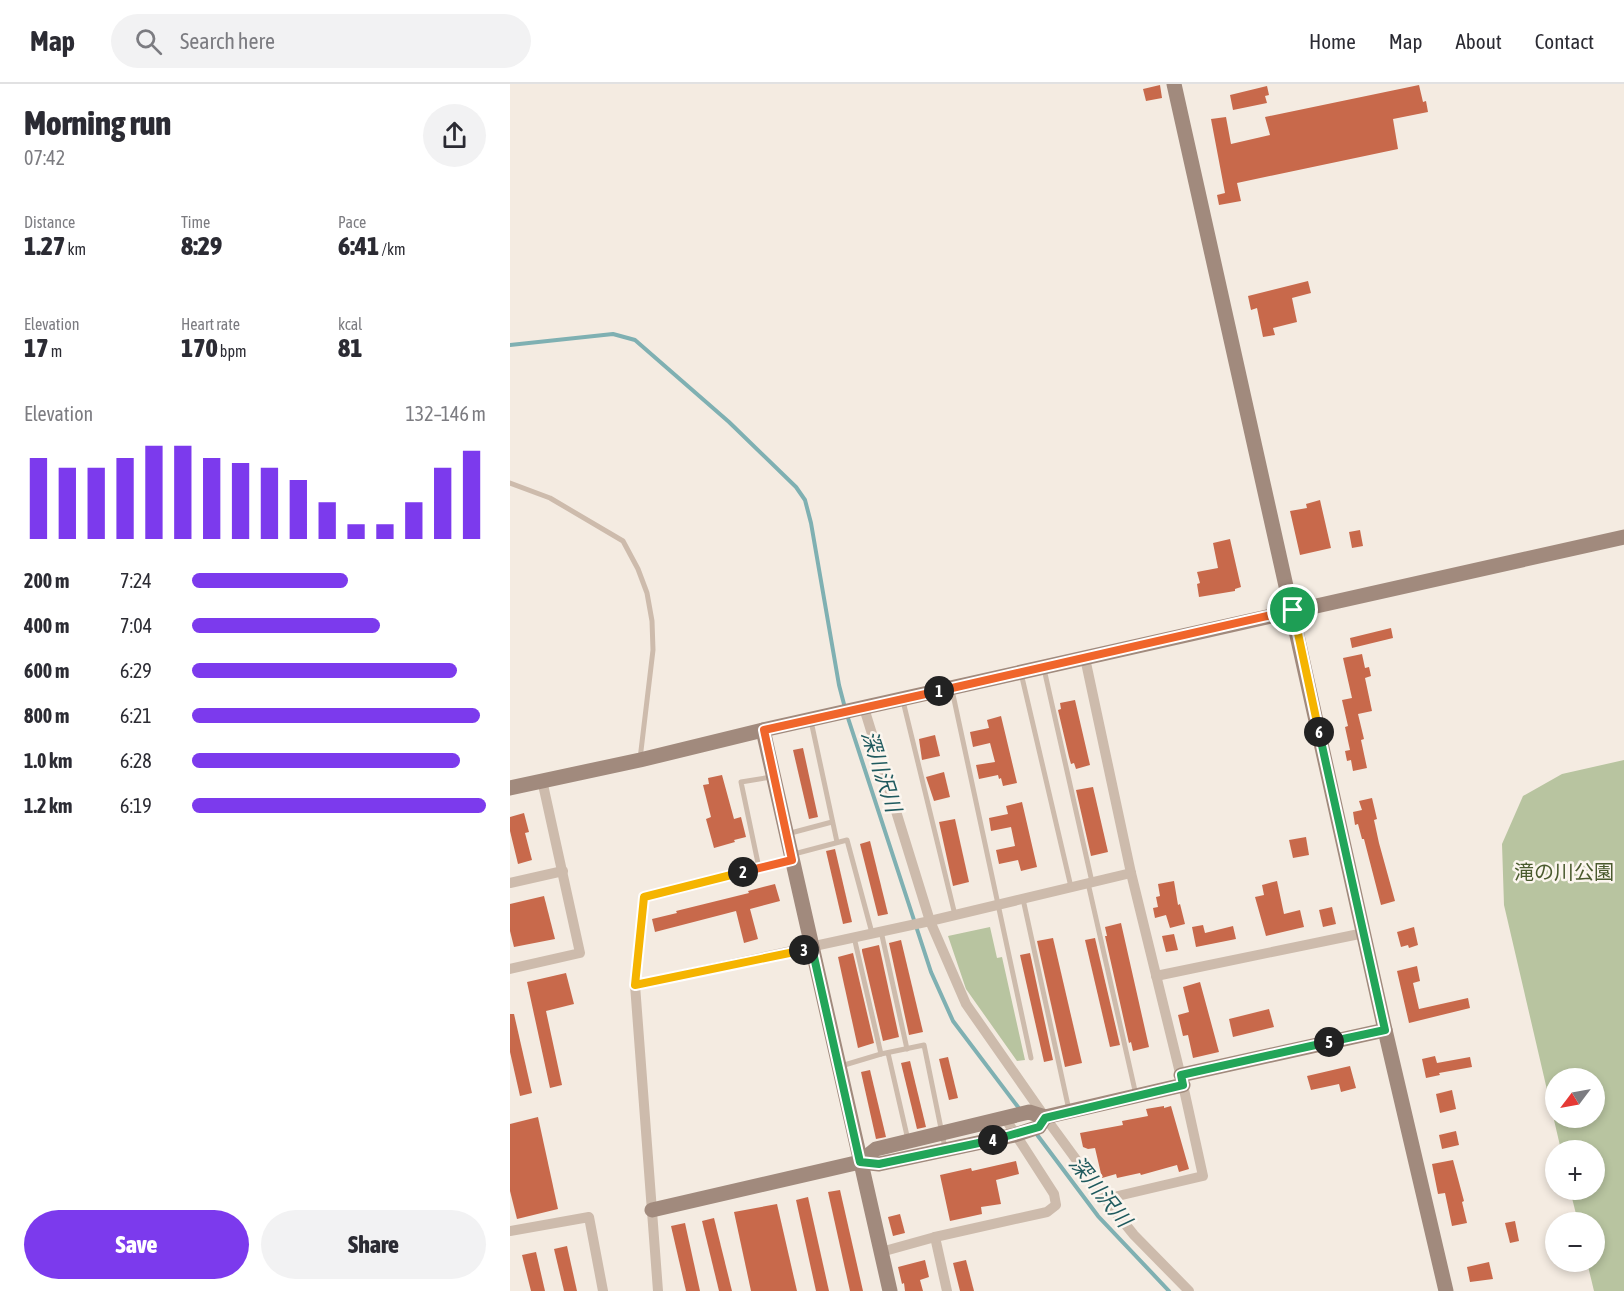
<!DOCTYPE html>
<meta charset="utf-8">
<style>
body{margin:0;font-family:"Asap Condensed","Noto Sans JP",sans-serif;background:#f2f2f3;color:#2b2b33;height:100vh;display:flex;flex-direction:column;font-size:22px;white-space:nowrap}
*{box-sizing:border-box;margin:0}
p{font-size:20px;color:#7c7c81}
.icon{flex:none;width:33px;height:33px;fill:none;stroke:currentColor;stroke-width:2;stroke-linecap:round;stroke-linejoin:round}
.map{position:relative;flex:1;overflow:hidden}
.panel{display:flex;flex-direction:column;background:#fff;width:510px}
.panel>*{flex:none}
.needle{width:39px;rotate:238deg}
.tools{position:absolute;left:1035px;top:984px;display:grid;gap:12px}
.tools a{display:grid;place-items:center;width:60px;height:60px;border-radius:50%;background:#fff;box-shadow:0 3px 9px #0003;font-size:30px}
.pin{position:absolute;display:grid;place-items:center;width:51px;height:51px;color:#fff;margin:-26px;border:3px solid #fff;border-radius:50%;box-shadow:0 2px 6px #0007}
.km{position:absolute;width:30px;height:30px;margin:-15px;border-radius:50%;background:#222;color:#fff;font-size:16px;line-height:30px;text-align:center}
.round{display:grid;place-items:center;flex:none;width:63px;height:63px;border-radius:32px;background:#f2f2f3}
.headline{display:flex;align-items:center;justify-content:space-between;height:102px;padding:0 24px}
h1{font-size:33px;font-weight:800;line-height:45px}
.figures{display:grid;grid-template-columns:repeat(3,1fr);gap:9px;height:102px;padding:6px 24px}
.figures div{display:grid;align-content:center}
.figures b{font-size:26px;font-weight:800}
.figures small{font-size:16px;font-weight:400}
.figures p{font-size:16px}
.chart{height:168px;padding:12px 24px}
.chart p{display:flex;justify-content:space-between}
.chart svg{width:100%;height:108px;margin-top:6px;stroke:#7c3aed;stroke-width:6}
.primary-button{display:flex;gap:12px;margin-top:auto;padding:12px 24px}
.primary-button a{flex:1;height:69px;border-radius:36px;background:#7c3aed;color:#fff;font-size:24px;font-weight:800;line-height:69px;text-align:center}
.primary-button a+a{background:#f2f2f3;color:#2b2b33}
ul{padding:0 24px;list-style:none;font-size:20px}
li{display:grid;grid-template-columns:96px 72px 1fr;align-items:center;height:45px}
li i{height:15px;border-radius:8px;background:#7c3aed}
header{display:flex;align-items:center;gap:36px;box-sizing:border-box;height:84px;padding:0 30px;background:#fff;border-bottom:2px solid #e1e1e2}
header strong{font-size:28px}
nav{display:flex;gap:33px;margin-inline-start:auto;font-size:21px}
.search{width:420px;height:54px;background:#f2f2f3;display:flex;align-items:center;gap:15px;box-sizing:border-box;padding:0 21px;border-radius:33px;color:#7c7c81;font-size:22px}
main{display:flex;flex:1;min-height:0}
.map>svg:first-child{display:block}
</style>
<header>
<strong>Map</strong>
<div class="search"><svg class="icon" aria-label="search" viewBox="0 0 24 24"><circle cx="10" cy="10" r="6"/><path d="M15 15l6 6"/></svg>Search here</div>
<nav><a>Home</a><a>Map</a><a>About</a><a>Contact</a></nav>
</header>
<main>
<section class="panel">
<div class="headline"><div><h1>Morning run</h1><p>07:42</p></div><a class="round"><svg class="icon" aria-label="share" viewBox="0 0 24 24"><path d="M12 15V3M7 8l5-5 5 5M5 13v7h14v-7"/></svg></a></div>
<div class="figures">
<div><p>Distance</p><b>1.27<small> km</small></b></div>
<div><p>Time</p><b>8:29</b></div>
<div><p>Pace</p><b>6:41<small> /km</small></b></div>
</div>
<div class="figures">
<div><p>Elevation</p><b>17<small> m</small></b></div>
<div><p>Heart rate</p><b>170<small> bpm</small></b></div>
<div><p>kcal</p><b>81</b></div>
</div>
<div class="chart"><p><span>Elevation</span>132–146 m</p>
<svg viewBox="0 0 160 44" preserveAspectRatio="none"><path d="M5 44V11M15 44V15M25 44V15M35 44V11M45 44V6M55 44V6M65 44V11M75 44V13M85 44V15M95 44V20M105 44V29M115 44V38M125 44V38M135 44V29M145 44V15M155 44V8"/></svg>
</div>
<ul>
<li><b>200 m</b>7:24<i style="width:53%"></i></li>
<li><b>400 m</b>7:04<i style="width:64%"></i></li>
<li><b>600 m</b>6:29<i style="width:90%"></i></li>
<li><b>800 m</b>6:21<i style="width:98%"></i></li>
<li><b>1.0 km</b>6:28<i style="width:91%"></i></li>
<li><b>1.2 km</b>6:19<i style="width:100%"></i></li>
</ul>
<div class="primary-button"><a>Save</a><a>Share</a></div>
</section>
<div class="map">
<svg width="1114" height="1207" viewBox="0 0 1114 1207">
<rect width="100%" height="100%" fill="#f4ebe1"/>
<g fill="#b8c4a0" fill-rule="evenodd">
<path d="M1114 676V1207H1084L1077 1178H1084V1138H1068L1060 1106H1084V1066H1051L994 821 992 760 1013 712 1052 690ZM1084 994V1034H1046V994Z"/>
<polygon points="480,843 487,874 492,873 515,976 507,977 456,905 438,852"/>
</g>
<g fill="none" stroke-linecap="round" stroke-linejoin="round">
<g stroke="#7fb0b2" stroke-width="4">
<polyline points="0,261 103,250 125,256 219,338 286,403 295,416 301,439 329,601 335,624"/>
<polyline points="337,631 421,888 443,937 511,1027"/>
<polyline points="525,1048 588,1132 659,1207"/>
</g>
</g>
<g fill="#c8694b">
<polygon points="650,1 652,14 636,17 633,5"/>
<polygon points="909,1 913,18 916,17 918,28 883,35 888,65 727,99 731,117 709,121 707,111 715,109 701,35 716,33 721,60 760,51 755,33"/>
<polygon points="757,2 759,11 755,12 757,19 723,26 720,11"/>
<polygon points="798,197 801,209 782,214 787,238 763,244 765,251 753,253 747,224 741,226 738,212"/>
<polygon points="810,416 821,464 790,471 780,427 797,424 796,420"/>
<polygon points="850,446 853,462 842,464 839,448"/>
<polygon points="720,455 731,503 725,505 725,507 689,513 687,500 690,499 687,488 708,484 703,459"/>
<polygon points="881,544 883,554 842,564 840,554"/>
<polygon points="852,570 855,584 859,583 861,592 855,594 862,627 848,630 854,655 851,656 857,684 843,687 841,676 837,677 835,667 840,666 835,643 838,642 832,616 842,614 833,574"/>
<polygon points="565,616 580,681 566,685 564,679 561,680 559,673 548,626 551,625 550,619"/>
<polygon points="491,632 507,699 493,702 491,694 489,695 488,691 469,695 466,681 485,678 480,659 463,663 460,648 479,644 477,636"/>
<polygon points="425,651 430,672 412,676 409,655"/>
<polygon points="293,664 308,733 299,735 283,666"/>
<polygon points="434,688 440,713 424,717 416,693"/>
<polygon points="212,691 224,735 231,733 236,753 224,756 225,758 204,764 196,735 201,733 193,701 199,700 198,694"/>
<polygon points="583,703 598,768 581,772 566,706"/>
<polygon points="862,714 867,735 864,736 869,759 885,817 871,821 854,755 852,755 848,740 845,741 843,728 852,726 849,717"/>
<polygon points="512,718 527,783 511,787 508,776 489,780 486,766 505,762 501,743 481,747 479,734 498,730 496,722"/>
<polygon points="14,729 19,748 15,749 22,776 8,780 0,747 0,733"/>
<polygon points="445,735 459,798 443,802 429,738"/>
<polygon points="796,753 799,771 783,774 779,756"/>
<polygon points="360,757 378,830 368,832 350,760"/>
<polygon points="325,765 342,838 333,840 316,767"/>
<polygon points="664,797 668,821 670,820 675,840 660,844 656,831 645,834 643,824 648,823 646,813 650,812 648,800"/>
<polygon points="767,797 774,830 790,826 794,843 756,852 745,813 754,811 752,801"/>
<polygon points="265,800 270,817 240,825 248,855 234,859 226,827 145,848 142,835 167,829 166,827 239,809 238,807"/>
<polygon points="34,812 45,855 4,863 0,847 0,820"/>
<polygon points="822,823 826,840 813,843 809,826"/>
<polygon points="611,839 639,963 623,967 621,958 619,959 595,852 597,852 595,843"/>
<polygon points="693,841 695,849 723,842 726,855 686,863 682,843"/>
<polygon points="904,843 908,861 899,864 898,861 891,863 887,848"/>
<polygon points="664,850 668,866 656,868 652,852"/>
<polygon points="543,854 572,979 555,983 527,857"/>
<polygon points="585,854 610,961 600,963 575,856"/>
<polygon points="391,856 413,948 399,951 379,859"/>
<polygon points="369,861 389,953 373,957 352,867 352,865"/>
<polygon points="343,869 364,959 348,964 328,873"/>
<polygon points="520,869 543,976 534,978 510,871"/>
<polygon points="907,882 910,897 903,899 909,925 958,914 960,924 899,939 887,887"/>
<polygon points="56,889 64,920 36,927 52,1001 40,1004 17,898"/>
<polygon points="690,898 709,968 683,974 678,951 673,952 668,931 679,928 673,903"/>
<polygon points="759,925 764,943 723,953 719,935"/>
<polygon points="0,930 4,930 22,1009 10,1012 0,968"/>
<polygon points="925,972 927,979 960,973 962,983 929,989 930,991 916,994 912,975"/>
<polygon points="438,973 448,1014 439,1016 429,975"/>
<polygon points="400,977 416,1043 407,1045 391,979"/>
<polygon points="840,982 846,1004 831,1008 829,1000 801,1006 797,992"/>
<polygon points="360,986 376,1053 366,1055 351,988"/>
<polygon points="942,1006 946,1025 930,1029 926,1010"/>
<polygon points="654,1022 654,1024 661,1022 679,1085 669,1088 667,1081 631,1091 630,1089 607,1094 606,1090 592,1094 585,1064 578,1065 573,1063 570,1049 613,1041 612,1037 638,1032 636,1025"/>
<polygon points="28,1033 48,1125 7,1135 0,1107 0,1040"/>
<polygon points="946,1047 949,1061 932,1065 929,1051"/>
<polygon points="943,1076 954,1117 952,1118 957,1139 942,1142 935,1109 928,1110 922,1080"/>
<polygon points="506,1077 509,1090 486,1096 491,1120 471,1123 472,1130 440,1137 430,1091 461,1084 462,1087"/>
<polygon points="330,1106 353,1207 340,1207 318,1108"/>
<polygon points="298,1113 319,1207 306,1207 286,1116"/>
<polygon points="267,1120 287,1207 241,1207 224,1128"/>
<polygon points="390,1130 395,1149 383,1152 378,1133"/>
<polygon points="204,1134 222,1207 209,1207 192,1137"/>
<polygon points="1005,1137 1009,1157 1000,1159 995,1139"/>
<polygon points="175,1139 190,1207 176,1207 161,1142"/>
<polygon points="57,1162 67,1207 54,1207 44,1165"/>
<polygon points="26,1168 35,1207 21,1207 12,1171"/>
<polygon points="415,1176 419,1193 410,1196 413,1207 395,1207 394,1199 392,1200 388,1183"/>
<polygon points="456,1176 464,1207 450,1207 443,1179"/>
<polygon points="979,1178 983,1195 960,1198 957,1183"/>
</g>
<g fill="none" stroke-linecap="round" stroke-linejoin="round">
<g stroke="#cdbbac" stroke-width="5">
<polyline points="0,399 40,414 113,457 128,485 137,509 142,537 143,566 130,675"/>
<polyline points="534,585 582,798"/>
<polyline points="511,589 561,803"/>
<polyline points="442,606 521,974"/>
<polyline points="393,617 445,831"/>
<polyline points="301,637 327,758"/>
<polyline points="277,750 322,738"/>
<polyline points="284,770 337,756 362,849"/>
<polyline points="249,784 231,698 261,693"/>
<polyline points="578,799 626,1011"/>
<polyline points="513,815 559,1026"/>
<polyline points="371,847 397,965"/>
<polyline points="344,853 371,970"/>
<polyline points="378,969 398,1056"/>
<polyline points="331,982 371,970 414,961 435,1064"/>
</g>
<g stroke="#cdbbac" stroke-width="10">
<polyline points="575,574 621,789 673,1001 693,1092 595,1115"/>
<polyline points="354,624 420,837 456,920 535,1033 595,1115 624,1151 679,1207"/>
<polyline points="0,799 53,787"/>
<polyline points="0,885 70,869 32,696"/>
<polyline points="646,892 854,849"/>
<polyline points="125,901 134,813 282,776"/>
<polyline points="0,1147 79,1133 93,1207"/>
<polyline points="425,1153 437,1207"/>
<polyline points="371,1168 425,1153 537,1128 546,1121 544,1110 495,1034"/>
<polyline points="148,1207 125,901 420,837 621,789"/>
</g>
<g stroke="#a18a7d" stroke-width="15">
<polyline points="664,0 875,946 936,1207"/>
<polyline points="0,704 130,676 253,646"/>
<polyline points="671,991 875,946"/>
<polyline points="350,1078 366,1065 519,1028 535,1033 673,1001"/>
<polyline points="142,1126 350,1078 369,1080 505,1051 529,1043 535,1033"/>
<polyline points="380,1207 253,646 1114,453"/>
</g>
</g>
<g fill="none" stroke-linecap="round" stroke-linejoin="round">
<defs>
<polyline id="split-1" points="429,607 783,526"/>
<polyline id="split-2" points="233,788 282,776 254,646 429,607"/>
<polyline id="split-3" points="233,788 134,813 125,901 294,866"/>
<polyline id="split-4" points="294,866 302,864 350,1078 369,1080 483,1056"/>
<polyline id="split-5" points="483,1056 529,1043 535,1034 673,1001 671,991 819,958"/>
<polyline id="split-6" points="809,648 875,946 819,958"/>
<polyline id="split-7" points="783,526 809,648"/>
</defs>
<use href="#split-1" stroke="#fff" stroke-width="12"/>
<use href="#split-2" stroke="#fff" stroke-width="12"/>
<use href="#split-3" stroke="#fff" stroke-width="12"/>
<use href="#split-4" stroke="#fff" stroke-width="12"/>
<use href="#split-5" stroke="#fff" stroke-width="12"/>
<use href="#split-6" stroke="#fff" stroke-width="12"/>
<use href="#split-7" stroke="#fff" stroke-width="12"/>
<use href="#split-1" stroke="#f0652b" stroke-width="8"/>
<use href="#split-2" stroke="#f0652b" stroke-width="8"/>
<use href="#split-3" stroke="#f5b400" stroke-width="8"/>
<use href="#split-4" stroke="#22a559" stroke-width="8"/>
<use href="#split-5" stroke="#22a559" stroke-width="8"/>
<use href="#split-6" stroke="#22a559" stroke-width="8"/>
<use href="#split-7" stroke="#f5b400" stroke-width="8"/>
</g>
<g text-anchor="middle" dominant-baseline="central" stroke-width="5" stroke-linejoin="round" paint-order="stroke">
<g font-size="20" fill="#4a5a2e" stroke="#fbf5ee">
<text x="1054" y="787">滝の川公園</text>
</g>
<g font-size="21" font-style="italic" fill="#1f5a5e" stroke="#fbf5ee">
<text transform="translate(372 687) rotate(72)">深川沢川</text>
<text transform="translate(591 1107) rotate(51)">深川沢川</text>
</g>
</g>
</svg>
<div class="tools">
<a><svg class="needle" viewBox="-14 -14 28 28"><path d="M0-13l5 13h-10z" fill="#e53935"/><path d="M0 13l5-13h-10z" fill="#7c7c81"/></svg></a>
<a>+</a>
<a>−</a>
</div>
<div class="pin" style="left:783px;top:526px;background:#1e9e55"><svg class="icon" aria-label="arrive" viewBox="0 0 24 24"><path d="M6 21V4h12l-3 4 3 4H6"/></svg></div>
<b class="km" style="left:429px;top:607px">1</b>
<b class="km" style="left:233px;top:788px">2</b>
<b class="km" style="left:294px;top:866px">3</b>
<b class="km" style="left:483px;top:1056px">4</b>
<b class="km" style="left:819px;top:958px">5</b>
<b class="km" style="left:809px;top:648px">6</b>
</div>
</main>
